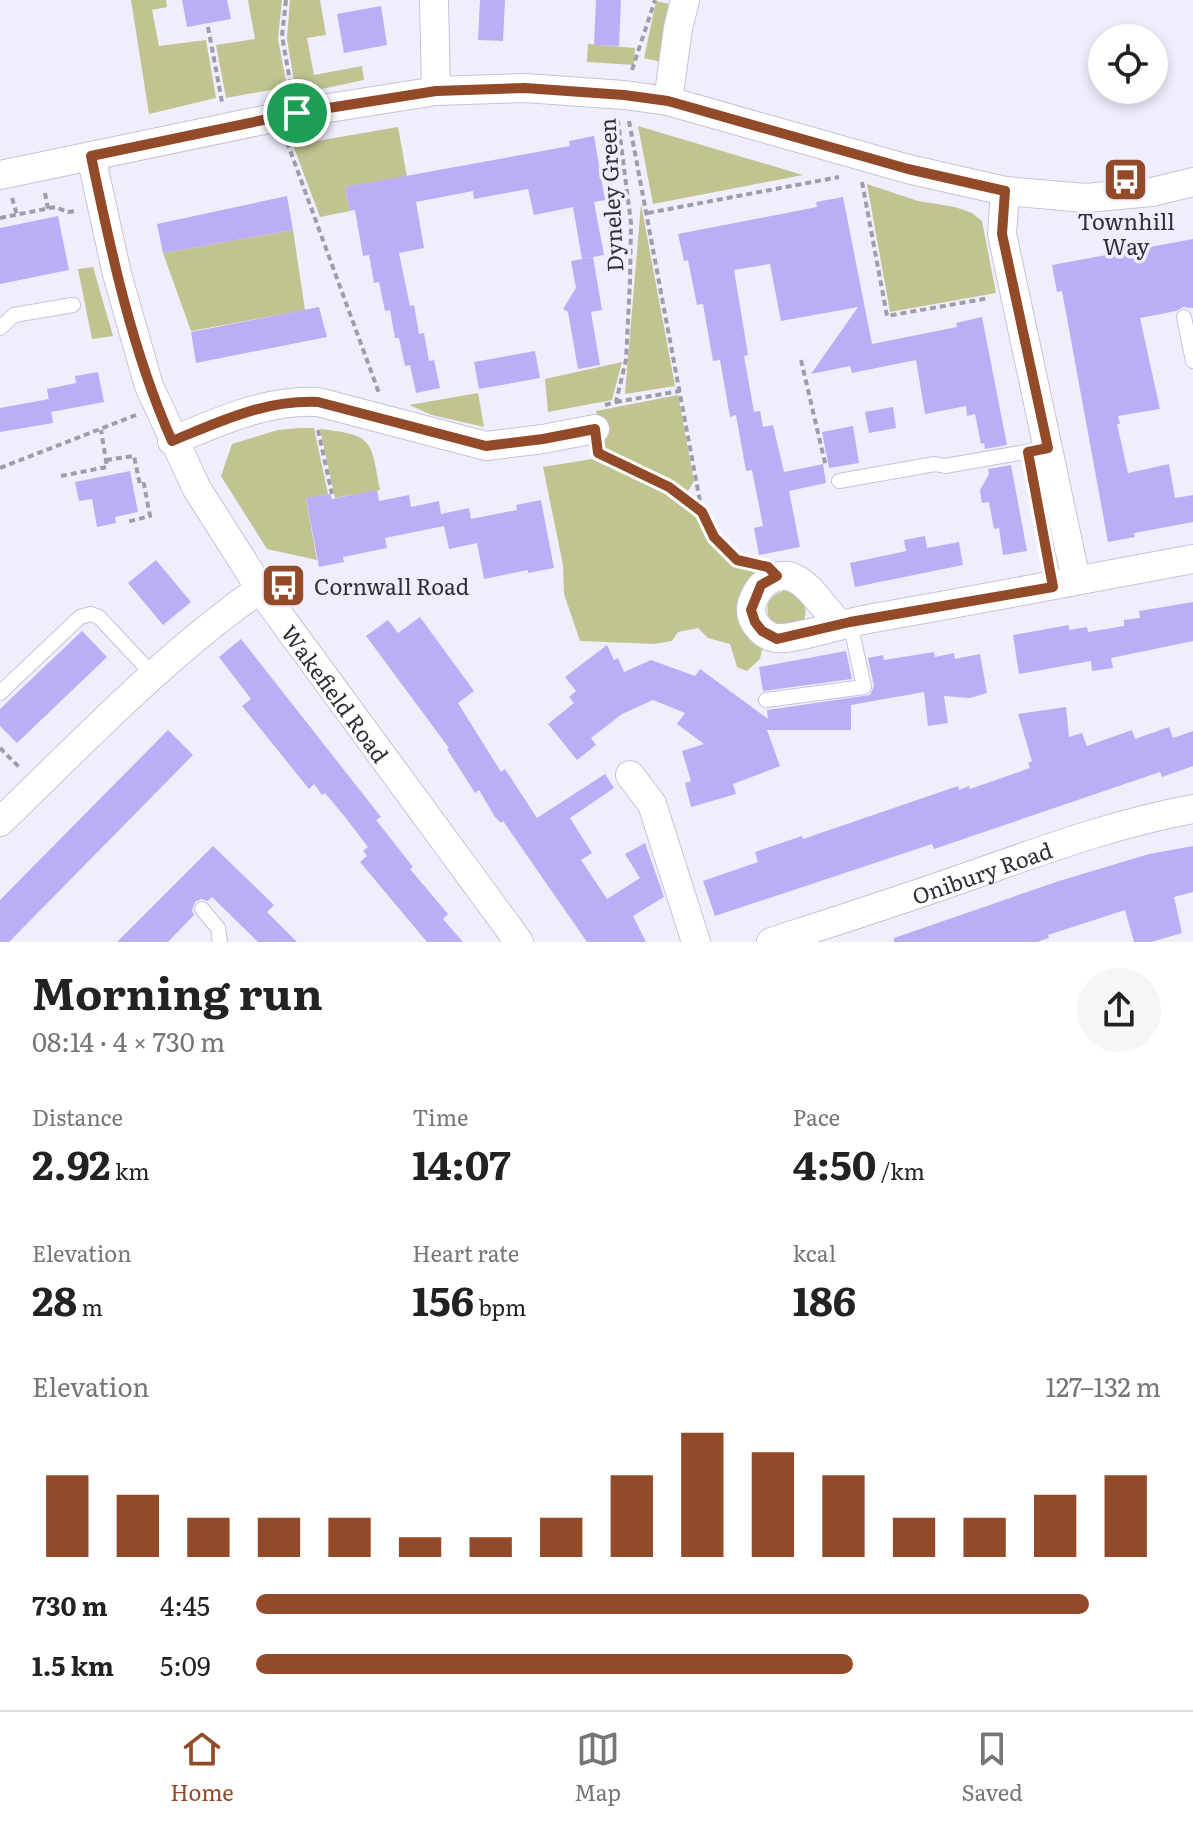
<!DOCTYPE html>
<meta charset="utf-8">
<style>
body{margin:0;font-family:Literata,serif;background:#f6f6f6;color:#222;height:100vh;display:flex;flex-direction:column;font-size:30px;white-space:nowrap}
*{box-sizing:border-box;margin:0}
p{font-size:26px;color:#767676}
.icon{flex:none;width:44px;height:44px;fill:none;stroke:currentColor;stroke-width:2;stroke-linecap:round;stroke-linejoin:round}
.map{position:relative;height:942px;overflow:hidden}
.sheet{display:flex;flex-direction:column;background:#fff;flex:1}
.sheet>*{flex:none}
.fabs{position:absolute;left:1088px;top:24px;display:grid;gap:16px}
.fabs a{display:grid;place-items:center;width:80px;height:80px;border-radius:50%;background:#fff;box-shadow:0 4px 12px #0003;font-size:40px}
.pin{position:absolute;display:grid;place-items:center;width:68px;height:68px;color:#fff;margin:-34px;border:4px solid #fff;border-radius:50%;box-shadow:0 2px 8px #0007}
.round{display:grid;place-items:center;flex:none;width:84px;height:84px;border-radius:42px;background:#f6f6f6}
.summary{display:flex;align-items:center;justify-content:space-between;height:136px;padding:0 32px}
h1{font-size:44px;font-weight:700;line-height:60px}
.metrics{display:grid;grid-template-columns:repeat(3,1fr);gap:12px;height:136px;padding:8px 32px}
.metrics div{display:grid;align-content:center}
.metrics b{font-size:40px;font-weight:700}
.metrics small{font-size:22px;font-weight:400}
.metrics p{font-size:22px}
.chart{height:224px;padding:16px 32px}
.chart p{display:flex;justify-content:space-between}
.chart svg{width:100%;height:144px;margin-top:8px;stroke:#924a28;stroke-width:6}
ul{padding:0 32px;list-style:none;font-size:26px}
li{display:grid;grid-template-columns:128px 96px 1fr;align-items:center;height:60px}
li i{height:20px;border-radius:10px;background:#924a28}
.menu{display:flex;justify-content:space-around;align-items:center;height:112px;border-top:2px solid #e0e0e0;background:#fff;font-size:22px;color:#767676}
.menu a{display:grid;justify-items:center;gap:4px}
.menu .current{color:#924a28}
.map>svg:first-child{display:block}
</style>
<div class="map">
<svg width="1193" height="942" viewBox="0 0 1193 942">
<rect width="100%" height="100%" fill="#f0eefd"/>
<g fill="#c1c491">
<polygon points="131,0 166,0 167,7 152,10 159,46 206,40 216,98 149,114"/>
<polygon points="248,0 282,0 278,39 287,87 226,98 216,45 255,39"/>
<polygon points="290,0 320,0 326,35 307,38 314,75 362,66 364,80 317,90 295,87 287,39"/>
<polygon points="656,1 674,5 661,62 644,58"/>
<polygon points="588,44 635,48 634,65 587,62"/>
<polygon points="638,126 803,175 653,204"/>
<polygon points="398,127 407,177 345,187 350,211 320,217 293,145"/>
<polygon points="867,184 918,201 955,207 972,213 982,221 996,293 890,312"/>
<polygon points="641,204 675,386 625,394"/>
<polygon points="293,230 305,310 191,331 163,253"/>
<polygon points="93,267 113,336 92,339 78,269"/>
<polygon points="622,362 612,400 548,412 545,379"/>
<polygon points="478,393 484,427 432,415 409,405"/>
<path d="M678 395 694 481 685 496C663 474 632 463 604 452L596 411Z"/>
<polygon points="299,428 314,428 328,494 306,499 317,560 267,549 221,476 232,444 278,430"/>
<path d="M320 429C373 435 371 439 380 490L335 498Z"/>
<polygon points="598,458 666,490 699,515 708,535 731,562 759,572 764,640 760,659 747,671 737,667 730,644 708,638 698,628 678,632 672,641 654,644 580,641 564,594 563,565 543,467"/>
<path d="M783 591C802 592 810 606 803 623L774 627C764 612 764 598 783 591Z"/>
</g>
<g fill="#bcaef6">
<polygon points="182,0 227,0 231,19 187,27"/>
<polygon points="480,0 505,0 503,41 478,40"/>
<polygon points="596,0 621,0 619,46 594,45"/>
<polygon points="381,6 387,45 344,53 337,14"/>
<polygon points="594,136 605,200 594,202 604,255 582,259 573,207 534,215 528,189 474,199 473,191 416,202 424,248 399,253 410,306 414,305 419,334 424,333 429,361 434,360 440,388 416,393 410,365 405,366 399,338 395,338 390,310 385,311 379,282 374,283 369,255 363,256 355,210 350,211 345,187 570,146 569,141"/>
<polygon points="287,196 293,230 163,253 157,224"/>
<polygon points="843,197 872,344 957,327 956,323 982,317 1007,445 985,449 984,443 981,444 975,414 967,416 966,406 925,414 916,360 852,373 850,366 811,374 858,307 781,321 770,264 734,270 748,355 744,356 754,412 746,413 760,411 763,427 773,425 784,472 823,464 826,483 789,491 800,547 759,555 754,528 763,526 752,470 746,471 736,415 730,417 720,360 713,361 703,304 697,305 688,260 684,261 678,234 817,207 816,202"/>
<polygon points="58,216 69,270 0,284 0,228"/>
<polygon points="1193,239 1193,308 1183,307 1176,311 1140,318 1160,409 1118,416 1120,424 1117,424 1128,473 1169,464 1175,498 1193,495 1193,522 1134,533 1135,537 1108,542 1062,291 1057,292 1052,265"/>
<polygon points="593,257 602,310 591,312 600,365 578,369 568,312 563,309 576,288 571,261"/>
<polygon points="319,307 327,337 196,363 191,332"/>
<polygon points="535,351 540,378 479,389 474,362"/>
<polygon points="98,372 104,402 51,412 47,389 76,383 75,376"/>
<polygon points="49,399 53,423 0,432 0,408"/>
<polygon points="893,407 896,428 869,433 865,412"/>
<polygon points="853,426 859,463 829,468 822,432"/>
<polygon points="1011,465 1027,551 1003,555 999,528 994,529 989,502 982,503 980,490 989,474 988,469"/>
<polygon points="130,471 138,512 115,517 116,523 97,527 92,499 79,501 75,482"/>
<polygon points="377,490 379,501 409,495 411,507 439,501 441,514 469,508 471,519 517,510 516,505 541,500 554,568 528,573 528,570 484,579 477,543 449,549 444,526 385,538 387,548 343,557 344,562 319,567 306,498 330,494 332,499"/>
<polygon points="925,536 927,548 959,542 963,565 855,587 850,563 906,551 904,540"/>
<polygon points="156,560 191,602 163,625 128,583"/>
<polygon points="1193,602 1193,641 1111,658 1113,668 1092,671 1091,661 1019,674 1013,635 1069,625 1069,630 1087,627 1088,632 1124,626 1124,620 1140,618 1139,611"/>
<polygon points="420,617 474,691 458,703 501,772 505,769 537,818 605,774 614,788 570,818 592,853 581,860 607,899 640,878 625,854 645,843 664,897 633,916 646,942 587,942 503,821 501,823 495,817 479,790 475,793 447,749 449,748 366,636 388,620 398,633"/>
<polygon points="82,631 107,657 17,743 0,726 0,709"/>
<polygon points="241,639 381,817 376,820 413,867 410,869 448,914 443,919 463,942 427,942 360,862 367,856 363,851 368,847 345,817 325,793 322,795 314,784 309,789 242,706 251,699 219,657"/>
<polygon points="607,645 614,660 618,658 624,672 651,660 695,676 700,669 768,719 767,710 870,695 874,686 868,658 883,655 884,660 934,652 935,657 954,653 955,659 980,654 987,693 970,698 944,696 948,723 928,726 924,692 851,705 851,730 767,730 780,766 733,784 736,794 691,807 685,783 691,781 682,751 704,744 677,724 685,713 653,700 622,714 591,738 596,745 577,760 548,724 574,703 569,697 576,691 565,677"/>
<polygon points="846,651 852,679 763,691 759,667"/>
<polygon points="1066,707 1069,737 1082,733 1087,746 1132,730 1135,739 1169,727 1173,738 1193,731 1193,766 1162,777 1160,772 934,849 932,844 715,916 703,881 758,862 755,852 802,836 803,839 958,786 959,790 969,786 970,789 1030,768 1028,763 1032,761 1018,714"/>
<polygon points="168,730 193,755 9,942 0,942 0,900"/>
<polygon points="213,846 274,905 267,912 297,942 258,942 212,897 208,901 201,899 195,902 192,910 194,915 168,942 117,942"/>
<polygon points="1193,846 1193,892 1174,897 1182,933 1151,942 1134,942 1125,910 1048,935 1049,938 1037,942 894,942 894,938 1059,881 1149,854"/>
</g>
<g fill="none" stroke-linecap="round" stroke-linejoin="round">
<defs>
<g id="lane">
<polyline points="1184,317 1193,361"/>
<polyline points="0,328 14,315 73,305"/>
<polyline points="839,481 935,464 945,466 1048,448"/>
<polyline points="0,693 80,617 91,614 99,617 153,675"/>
<polyline points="766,700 864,687 850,622"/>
<polyline points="202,909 218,928 220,942"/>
</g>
<g id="street">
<polyline points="434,0 436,91"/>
<polyline points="668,101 678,28 685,0"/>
<path id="s1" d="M91 156 117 274 149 386 197 489 265 596 519 942"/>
<polyline points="0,175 297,113 436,91 525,88 624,95 668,101 908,169 1005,191 1086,198 1152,192 1193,182"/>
<polyline points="1005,191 1002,234 1076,580"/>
<path d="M172 441C221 421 264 400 318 402L486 446 543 439 595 429"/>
<path d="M840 624C818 605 799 558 765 583 758 588 751 601 751 610 751 623 765 638 778 638 798 639 845 623 868 619 977 600 1085 579 1193 559"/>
<polyline points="630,775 652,804 696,942"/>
<path d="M0 822C84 741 165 655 260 589"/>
<path id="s2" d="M771 942C833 922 896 902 958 880 1036 853 1111 824 1193 809"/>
</g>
</defs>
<use href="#lane" stroke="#c6c2da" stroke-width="16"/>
<use href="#street" stroke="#c6c2da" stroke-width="30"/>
<g stroke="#9f9daa" stroke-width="4" stroke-dasharray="6 4" stroke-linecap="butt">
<polyline points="286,0 282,36 291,87"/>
<polyline points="208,27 222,102"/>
<polyline points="632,70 655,0"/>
<path d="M629 121 702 512C713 535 724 555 749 564"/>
<polyline points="287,142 379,393"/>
<polyline points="862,182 887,316 989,298"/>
<polyline points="45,193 48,209"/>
<polyline points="12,198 17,215"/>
<polyline points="648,213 839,177"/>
<polyline points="0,218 55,207 68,212 75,211"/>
<polyline points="801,360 826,467"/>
<polyline points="616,402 680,391"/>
<polyline points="605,405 616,402 626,360 630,281 631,223 618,121"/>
<polyline points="318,430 332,494"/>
<polyline points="601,454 669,487 702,512"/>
<polyline points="106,460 134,456 140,485 144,484 150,516 127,522"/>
<polyline points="0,468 136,415"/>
<polyline points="61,476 107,467 101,430"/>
<polyline points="0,748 21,769"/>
</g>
<use href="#lane" stroke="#fff" stroke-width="14"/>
<use href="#street" stroke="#fff" stroke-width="28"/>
</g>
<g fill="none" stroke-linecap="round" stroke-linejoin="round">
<defs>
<path id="route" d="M525 88 624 95 668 101 908 169 1005 191 1002 234 1048 448 1028 452 1053 587 850 622 777 639 762 631 755 622 751 610 761 585 777 576 768 567 737 560 714 537 702 512 669 487 598 453 595 429 543 439 486 446 318 402C264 400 221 421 172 441 132 351 111 252 91 156L297 113 436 91Z"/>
</defs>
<use href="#route" stroke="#fff" stroke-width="16"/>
<use href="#route" stroke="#924a28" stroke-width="10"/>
</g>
<defs>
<symbol id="bus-square" viewBox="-11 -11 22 22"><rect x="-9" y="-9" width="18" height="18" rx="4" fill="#924a28" stroke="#f0eefd"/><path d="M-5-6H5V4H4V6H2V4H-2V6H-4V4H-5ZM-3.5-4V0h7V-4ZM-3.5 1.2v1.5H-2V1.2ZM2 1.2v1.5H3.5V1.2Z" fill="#fff"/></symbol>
</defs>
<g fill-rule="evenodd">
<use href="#bus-square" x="1100" y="154" width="51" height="51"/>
<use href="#bus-square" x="258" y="560" width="51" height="51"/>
</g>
<g text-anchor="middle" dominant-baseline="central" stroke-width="7" stroke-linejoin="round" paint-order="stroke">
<g font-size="22" fill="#302f38" stroke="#f0eefd">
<text transform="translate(610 195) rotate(-93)">Dyneley Green</text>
<text stroke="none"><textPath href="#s1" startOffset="598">Wakefield Road</textPath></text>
<text stroke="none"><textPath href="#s2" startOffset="222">Onibury Road</textPath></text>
</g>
<g font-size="22" fill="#302f38" stroke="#f0eefd">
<text x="1126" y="220">Townhill<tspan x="1126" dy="25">Way</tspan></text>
<text x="314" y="585" text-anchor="start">Cornwall Road</text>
</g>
</g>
</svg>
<div class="fabs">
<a><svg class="icon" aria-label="locate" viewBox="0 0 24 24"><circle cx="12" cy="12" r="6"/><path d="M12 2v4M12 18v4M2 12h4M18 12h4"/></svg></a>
</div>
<div class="pin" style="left:297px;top:113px;background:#1e9e55"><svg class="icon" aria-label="arrive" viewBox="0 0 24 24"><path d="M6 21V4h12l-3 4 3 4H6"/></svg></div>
</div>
<section class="sheet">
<div class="summary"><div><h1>Morning run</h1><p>08:14 · 4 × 730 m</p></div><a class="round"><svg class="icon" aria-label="share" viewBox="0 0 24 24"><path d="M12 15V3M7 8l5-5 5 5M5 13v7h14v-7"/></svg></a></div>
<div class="metrics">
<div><p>Distance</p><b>2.92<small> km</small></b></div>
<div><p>Time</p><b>14:07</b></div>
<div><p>Pace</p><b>4:50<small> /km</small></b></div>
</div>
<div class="metrics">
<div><p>Elevation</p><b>28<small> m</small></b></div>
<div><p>Heart rate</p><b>156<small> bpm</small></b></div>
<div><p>kcal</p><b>186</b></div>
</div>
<div class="chart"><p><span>Elevation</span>127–132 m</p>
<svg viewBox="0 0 160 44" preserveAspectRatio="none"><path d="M5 44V19M15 44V25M25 44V32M35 44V32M45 44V32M55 44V38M65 44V38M75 44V32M85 44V19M95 44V6M105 44V12M115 44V19M125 44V32M135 44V32M145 44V25M155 44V19"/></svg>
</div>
<ul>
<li><b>730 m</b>4:45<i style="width:92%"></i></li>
<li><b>1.5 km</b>5:09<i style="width:66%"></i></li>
</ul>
</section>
<nav class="menu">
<a class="current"><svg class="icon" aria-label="home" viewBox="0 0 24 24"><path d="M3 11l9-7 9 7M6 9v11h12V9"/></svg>Home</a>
<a><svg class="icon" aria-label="map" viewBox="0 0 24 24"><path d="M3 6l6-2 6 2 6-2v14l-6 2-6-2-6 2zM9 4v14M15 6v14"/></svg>Map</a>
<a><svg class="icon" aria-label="saved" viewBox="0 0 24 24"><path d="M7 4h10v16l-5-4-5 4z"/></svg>Saved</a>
</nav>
